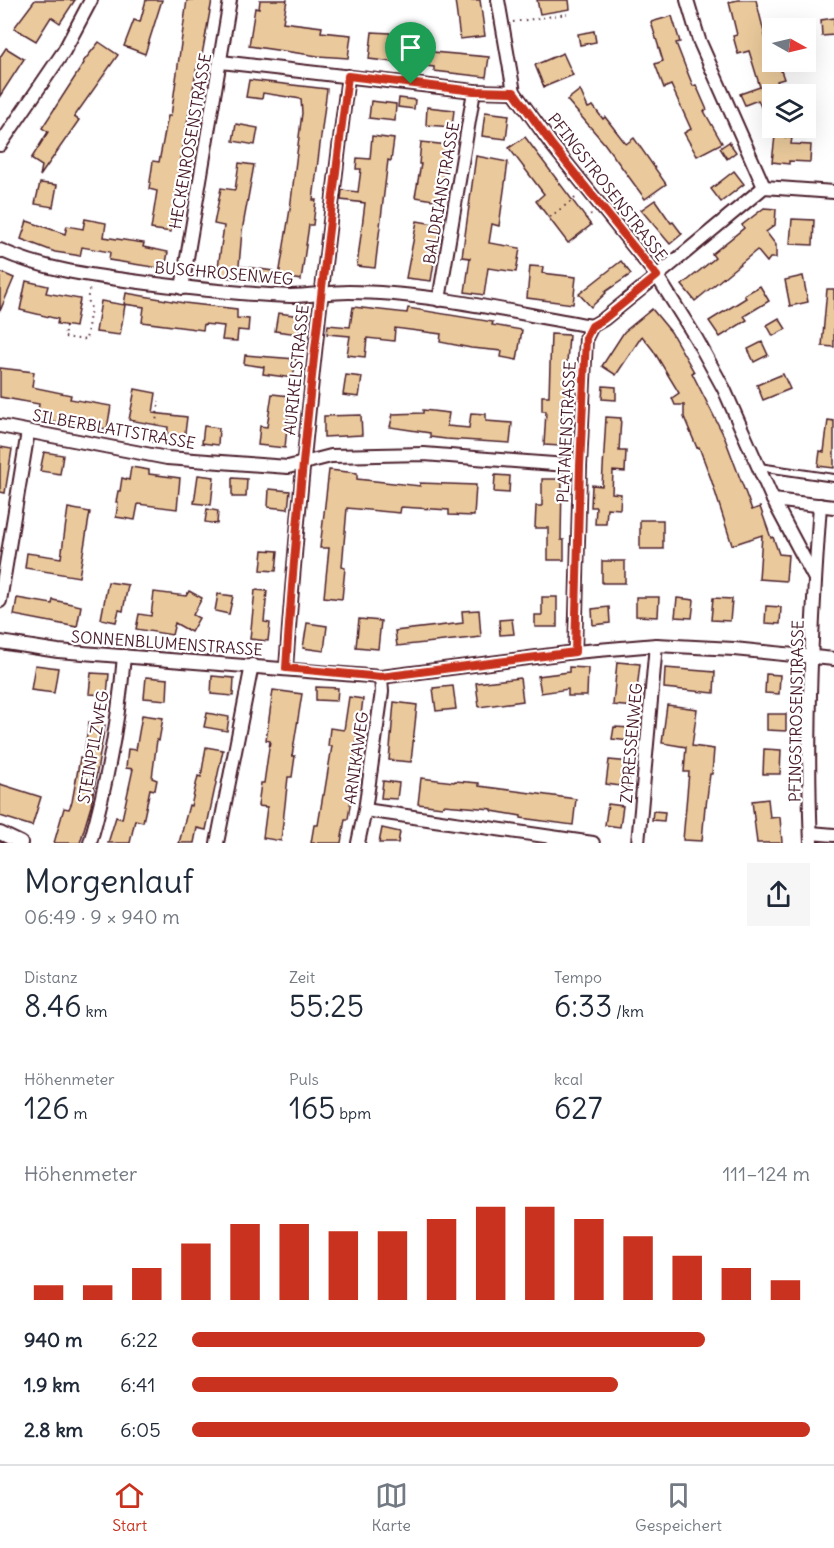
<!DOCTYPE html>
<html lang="de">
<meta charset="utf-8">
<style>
body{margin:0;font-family:Delius,sans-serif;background:#f6f6f7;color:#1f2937;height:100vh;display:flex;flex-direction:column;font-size:22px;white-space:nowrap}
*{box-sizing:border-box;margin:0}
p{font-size:20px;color:#747a83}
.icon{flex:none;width:33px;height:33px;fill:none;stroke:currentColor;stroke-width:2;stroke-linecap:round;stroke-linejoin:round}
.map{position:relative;height:843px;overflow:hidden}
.side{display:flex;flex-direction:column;background:#fff;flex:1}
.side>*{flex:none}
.needle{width:39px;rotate:98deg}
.tools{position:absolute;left:762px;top:18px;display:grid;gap:12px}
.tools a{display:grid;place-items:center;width:54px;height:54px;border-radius:0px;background:#fff;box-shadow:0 6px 24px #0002;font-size:30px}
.pin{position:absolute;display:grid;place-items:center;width:51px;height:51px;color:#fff;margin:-62px -26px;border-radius:50% 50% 50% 0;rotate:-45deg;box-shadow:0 0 6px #0007}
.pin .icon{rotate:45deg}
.round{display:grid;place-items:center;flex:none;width:63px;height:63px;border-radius:0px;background:#f6f6f7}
.head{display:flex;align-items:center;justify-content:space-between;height:102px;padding:0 24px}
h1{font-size:33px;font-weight:600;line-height:45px}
.stats{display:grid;grid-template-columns:repeat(3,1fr);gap:9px;height:102px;padding:6px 24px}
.stats div{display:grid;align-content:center}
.stats b{font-size:30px;font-weight:600}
.stats small{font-size:16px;font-weight:400}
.stats p{font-size:16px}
.chart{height:168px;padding:12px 24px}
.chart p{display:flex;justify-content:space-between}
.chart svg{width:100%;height:108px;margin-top:6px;stroke:#c8321e;stroke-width:6}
ul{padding:0 24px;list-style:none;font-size:20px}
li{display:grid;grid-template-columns:96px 72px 1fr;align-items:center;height:45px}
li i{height:15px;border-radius:8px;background:#c8321e}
.dock{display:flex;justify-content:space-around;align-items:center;height:84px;border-top:2px solid #e0e1e3;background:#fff;font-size:16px;color:#747a83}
.dock a{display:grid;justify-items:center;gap:3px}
.dock .current{color:#c8321e}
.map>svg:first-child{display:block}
</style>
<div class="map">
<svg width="834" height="843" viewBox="0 0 834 843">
<rect width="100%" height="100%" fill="#fff"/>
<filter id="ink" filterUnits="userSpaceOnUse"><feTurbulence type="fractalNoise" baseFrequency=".0167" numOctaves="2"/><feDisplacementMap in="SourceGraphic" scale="12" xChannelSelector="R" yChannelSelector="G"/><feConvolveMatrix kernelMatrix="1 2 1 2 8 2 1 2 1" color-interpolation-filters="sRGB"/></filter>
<g filter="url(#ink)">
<g fill="#eaca9c" stroke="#4a1f2b" stroke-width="1.5">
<polygon points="35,0 75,0 60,23 51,17 36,41 14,28"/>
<polygon points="146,0 162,0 145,54 124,46 134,20 140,22"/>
<polygon points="187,0 212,0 200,66 197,66 180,165 171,232 151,229 157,191 149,189 153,161 159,162 168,116 171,116"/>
<polygon points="260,0 287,0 283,22 322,27 321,32 351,35 348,58 318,56 249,46 255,8 259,9"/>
<polygon points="455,0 480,0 485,36 460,39"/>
<polygon points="537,0 569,0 570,9 540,14"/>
<polygon points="738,0 756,0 771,60 778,62 784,79 777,81 783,94 772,94 772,133 758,100 745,105 740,94 760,87 749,51 738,54 733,36 737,35 729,2"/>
<polygon points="672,16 680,42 676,43 685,66 693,86 696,85 707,110 704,111 722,143 697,156 684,133 691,129 671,85 664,88 655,64 663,61 651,22"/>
<polygon points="834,18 834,35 822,36 821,20"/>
<polygon points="594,31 596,42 580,45 578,34"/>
<polygon points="372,32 390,33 389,39 413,41 413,47 421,48 421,51 489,57 486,77 434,71 434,67 369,59"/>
<polygon points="99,42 118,55 74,117 79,120 40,176 42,166 31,159 48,132 42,128 84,63 83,62"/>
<polygon points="6,48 24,59 0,96 0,57"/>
<polygon points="563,53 573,75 544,87 535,65"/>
<polygon points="249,80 327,89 313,200 316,200 313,225 309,225 301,280 279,276 290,209 302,113 301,99 263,93 262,99 246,97"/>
<polygon points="580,90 588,108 593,106 603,119 605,117 626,144 634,138 666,184 645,199 604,143 567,100"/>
<polygon points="399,98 415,100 414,109 398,107"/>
<polygon points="371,101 396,104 395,121 369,118"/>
<polygon points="427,107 454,110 452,127 426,125"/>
<polygon points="485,112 509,115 506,139 482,136"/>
<polygon points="236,124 258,128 255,145 233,141"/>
<polygon points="372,136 394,139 391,161 388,160 375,268 357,266 365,203 341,200 342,190 358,192 361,169 356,169 357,158 370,159"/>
<polygon points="775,136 792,138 791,144 811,145 810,162 789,161 789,164 772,162"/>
<polygon points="525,137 591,225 568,243 536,201 544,194 509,148"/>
<polygon points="421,142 448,145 439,201 415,197 421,164 419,164"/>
<polygon points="729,142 736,152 727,159 720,148"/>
<polygon points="476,156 508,162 499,226 492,224 489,243 520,248 516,272 488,268 484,295 465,292 470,258 462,257"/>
<polygon points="239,163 254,165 242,231 239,266 273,271 271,283 209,275 210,266 218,267 224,226 214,224 221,188 235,190"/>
<polygon points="734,171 744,184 721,202 711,189"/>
<polygon points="40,183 57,185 53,207 35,204"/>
<polygon points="655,200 671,223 673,222 682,234 670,244 641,210"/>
<polygon points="764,208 776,209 775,225 766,232 776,245 776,258 770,258 767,262 757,250 695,301 682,285 715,258 712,254 744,228 742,225"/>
<polygon points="85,219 106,223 104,237 144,243 143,247 168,252 165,269 109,260 110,252 82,247 80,256 75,255 55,252 21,239 27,221 65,234 67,226 83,229"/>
<polygon points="792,219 814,220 813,245 790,244"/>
<polygon points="417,221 440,225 431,281 406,278"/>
<polygon points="621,261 631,274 605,292 606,293 591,307 579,294"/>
<polygon points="530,266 543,267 542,273 576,277 573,304 527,298"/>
<polygon points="0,272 14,278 0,311"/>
<polygon points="803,276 808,302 790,306 785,280"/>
<polygon points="26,281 48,286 46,293 80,299 75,327 57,324 58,319 20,310"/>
<polygon points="760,286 769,301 744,316 747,320 720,337 709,321 746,298 744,295"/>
<polygon points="827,289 834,289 834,347 822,346"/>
<polygon points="126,293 184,303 237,309 237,318 249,319 248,331 238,330 237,341 222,340 224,326 204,324 203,330 142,322 144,307 124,304"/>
<polygon points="101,301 125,305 120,335 96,332"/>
<polygon points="353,307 407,313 408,308 493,322 492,325 522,330 517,360 501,357 502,351 471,348 440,342 441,334 395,328 394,341 367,338 365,357 347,355 350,336 327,334 328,325 350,327"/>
<polygon points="652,309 671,332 694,372 692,373 724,436 752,510 760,507 771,538 773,537 779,554 788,555 786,581 759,579 762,535 732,545 711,479 699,447 697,448 684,417 684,405 675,405 672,398 679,393 653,350 642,336 616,375 602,366 624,332"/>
<polygon points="278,313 301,316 299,334 275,331"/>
<polygon points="779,318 786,329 773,336 767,325"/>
<polygon points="551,334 569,335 561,446 544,445 546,411 542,411 542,396 549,396"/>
<polygon points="762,342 768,355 754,362 748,349"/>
<polygon points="245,355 296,359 293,378 263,374 264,367 244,364"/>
<polygon points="0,368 34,372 32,387 71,395 70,399 111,406 107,429 37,419 39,404 0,397"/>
<polygon points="783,374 790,389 763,400 757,385"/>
<polygon points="346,375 362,377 359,397 343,395"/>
<polygon points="603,386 616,387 616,400 602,399"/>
<polygon points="135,389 156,393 153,413 187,417 184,441 167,440 168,427 129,420"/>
<polygon points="272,394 290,396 285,448 258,445 260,426 267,427"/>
<polygon points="423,410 449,413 447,426 469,428 471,413 486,414 486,421 512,423 510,443 446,439 430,437 430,433 390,427 393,414 423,413"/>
<polygon points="361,415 362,435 324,437 324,416"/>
<polygon points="606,417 621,418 619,451 626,451 625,472 613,471 612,493 621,494 620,509 607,508 606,524 595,524 596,507 591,507 592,485 602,486"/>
<polygon points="828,420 834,421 834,468 818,466 820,451 824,452"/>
<polygon points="204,426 219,428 218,445 202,443"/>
<polygon points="0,447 12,449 5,493 0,492"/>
<polygon points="44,452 63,455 60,474 40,471"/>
<polygon points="131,467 149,470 149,474 180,478 177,509 138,504 135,520 116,517 118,502 116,502 118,491 120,491 122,478 129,480"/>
<polygon points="329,470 357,473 357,479 420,486 420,483 476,485 474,516 449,515 449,510 401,507 400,513 347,508 342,567 345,568 342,599 324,597 329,548 320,548"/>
<polygon points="198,475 214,477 211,505 194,503"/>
<polygon points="495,475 510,476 509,493 494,492"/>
<polygon points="232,478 247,479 246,497 232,497"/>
<polygon points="542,479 562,479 561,540 564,540 564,560 548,560 548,528 535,528 536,506 542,506"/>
<polygon points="269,489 290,491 288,509 268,507"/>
<polygon points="68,508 90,512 79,577 25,568 27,553 61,558"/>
<polygon points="207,509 218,511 217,524 205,522"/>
<rect x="640" y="520" width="23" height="29"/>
<polygon points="263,550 278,551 276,571 261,570"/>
<rect x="602" y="561" width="23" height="22"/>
<polygon points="108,582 128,585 123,611 119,610 116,622 101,619"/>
<polygon points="255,590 267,591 264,622 270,623 268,641 250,639"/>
<polygon points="189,591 202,598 193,615 199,618 191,632 175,623 172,635 136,629 139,614 151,616 154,592 186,596"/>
<polygon points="218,594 233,596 229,614 215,611"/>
<polygon points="542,597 557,597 557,627 535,627 535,615 542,615"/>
<polygon points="636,597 659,597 658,617 636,616"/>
<polygon points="17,598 52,604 53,600 81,606 77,627 14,615"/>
<polygon points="677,598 694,600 692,618 675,617"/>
<polygon points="713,598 732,599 730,621 711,620"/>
<polygon points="766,606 781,607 780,624 765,623"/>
<polygon points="609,607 610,623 593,625 592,609"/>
<polygon points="479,610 481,637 397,646 395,631 463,623 462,611"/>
<polygon points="359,619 381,621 378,649 356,647"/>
<polygon points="512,619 514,634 500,635 499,620"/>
<polygon points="307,623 327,626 324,651 303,648"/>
<polygon points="617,662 640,664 635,707 613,705"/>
<polygon points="35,665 58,668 54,693 31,690"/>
<polygon points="569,667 588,668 587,696 568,696 568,689 541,693 538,676 569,672"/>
<polygon points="665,668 715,672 714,693 664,688"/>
<polygon points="91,673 109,674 107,695 89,694"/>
<polygon points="766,674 780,675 779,694 765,693"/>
<polygon points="212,676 234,678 233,696 211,694"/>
<polygon points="146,677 168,679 167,700 144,698"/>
<polygon points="520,678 523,701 479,707 476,683"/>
<polygon points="453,686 456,709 436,711 433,688"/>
<polygon points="316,687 338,688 337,701 316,700"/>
<polygon points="273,690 302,694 292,756 295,756 292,777 288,777 281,841 263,838 267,807 258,806 261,783 264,783 270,741 266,740"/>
<polygon points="349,697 363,699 361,715 359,714 354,765 356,765 348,819 345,819 341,843 311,843 314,825 318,825 323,795 324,795 332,746 328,746 330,728 344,730"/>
<polygon points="394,702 417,705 411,762 389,760"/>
<polygon points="667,705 697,709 692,746 714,749 712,774 710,774 706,806 705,806 702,841 683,840 689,772 684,772 686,747 662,743"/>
<polygon points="207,713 229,717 227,731 204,727"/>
<polygon points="767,714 786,714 786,731 767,730"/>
<polygon points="142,715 163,718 159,741 157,740 152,778 157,780 155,790 150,789 143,822 135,820 130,843 108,843 116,817 122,819 133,769 126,768 128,749 136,750"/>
<polygon points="89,722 105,725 91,806 80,843 54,843 64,808 69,809 72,802 80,758 83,759"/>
<polygon points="614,727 632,728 630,741 612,739"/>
<polygon points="206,747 223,750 206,830 197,828 194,843 179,843 189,805 191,806 198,776 201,777"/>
<polygon points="764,749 781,750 780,774 763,774"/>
<polygon points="609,760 631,762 628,787 606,784"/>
<polygon points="421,778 454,782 455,781 479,783 479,786 576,799 573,825 521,818 521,816 492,811 492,809 443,805 442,807 418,804"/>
<polygon points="383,781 399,783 397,799 381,798"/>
<polygon points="0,784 41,797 32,826 0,816"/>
<polygon points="768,799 770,818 780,817 782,843 757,843 752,801"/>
<polygon points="608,804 623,806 620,827 605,825"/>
<polygon points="653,811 665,812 664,821 652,820"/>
<polygon points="382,828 400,832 398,843 379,843"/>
</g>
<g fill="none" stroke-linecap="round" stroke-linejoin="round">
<defs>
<polyline id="service" points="759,467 834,478"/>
<g id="minor">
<polyline points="498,0 514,92 552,145 657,276 696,338 724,389 773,500 815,579"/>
<polyline points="687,0 699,40 764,187"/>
<polyline points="221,62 474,91 514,92"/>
<polyline points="0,145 64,51 91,0"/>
<path d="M0 250C42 269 87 275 132 281 185 288 237 294 290 296 310 296 329 292 349 292 427 292 515 313 592 326"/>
<polyline points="182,288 230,0"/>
<polyline points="439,300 474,91"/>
<polyline points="0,426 167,458 288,467 331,456 424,454 580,466"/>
<polyline points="773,500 834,507"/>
<polyline points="0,601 28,432"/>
<polyline points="0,642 58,651 381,677 575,652 656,645 734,649 834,659"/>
<polyline points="575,652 580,466 586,338 592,326 604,319 657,276 764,187 834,192"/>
<path d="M286 668C300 470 323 273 348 76"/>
<polyline points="365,810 593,843"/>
<polyline points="0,833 21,843"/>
<polyline points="811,833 834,835"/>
<path d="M90 843C107 783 119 719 124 656"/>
<polyline points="217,843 252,665"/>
<polyline points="358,843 365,810 382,692 381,677"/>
<polyline points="638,843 656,645"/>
<path d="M811 843C806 731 812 617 820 505"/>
</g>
</defs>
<use href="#service" stroke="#4a1f2b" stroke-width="10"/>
<use href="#minor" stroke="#4a1f2b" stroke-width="16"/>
<g stroke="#4a1f2b" stroke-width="2" stroke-dasharray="1.5 4.5" stroke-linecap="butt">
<polyline points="513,22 567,14"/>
<polyline points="550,217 578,196"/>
<polyline points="586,219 591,214"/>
<polyline points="66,326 64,337 86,340 91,308 87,300 90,287"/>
<polyline points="153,443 159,401"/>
</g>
<use href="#service" stroke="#fff" stroke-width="6"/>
<use href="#minor" stroke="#fff" stroke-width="12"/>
</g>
</g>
<g fill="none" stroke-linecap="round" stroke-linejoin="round" filter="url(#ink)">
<defs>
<path id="route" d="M348 76 474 91 514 92 552 145 657 276 604 319 592 326 586 338 580 466 575 652 381 677 286 668C299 470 323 273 348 76Z"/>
</defs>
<use href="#route" stroke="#fff" stroke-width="12"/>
<use href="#route" stroke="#c8321e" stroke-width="8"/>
</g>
<g text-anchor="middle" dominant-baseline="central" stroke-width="4.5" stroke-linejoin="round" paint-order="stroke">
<g font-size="16" fill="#4a1f2b" stroke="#fff">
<text transform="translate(190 141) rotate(-80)">HECKENROSENSTRASSE</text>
<text transform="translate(608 187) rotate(52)">PFINGSTROSENSTRASSE</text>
<text transform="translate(441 193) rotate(-80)">BALDRIANSTRASSE</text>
<text transform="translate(224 273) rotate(5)">BUSCHROSENWEG</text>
<text transform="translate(296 370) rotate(-84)">AURIKELSTRASSE</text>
<text transform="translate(114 429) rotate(10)">SILBERBLATTSTRASSE</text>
<text transform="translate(566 432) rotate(-87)">PLATANENSTRASSE</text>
<text transform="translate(167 643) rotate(4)">SONNENBLUMENSTRASSE</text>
<text transform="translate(796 711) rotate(-89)">PFINGSTROSENSTRASSE</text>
<text transform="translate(631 743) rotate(-85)">ZYPRESSENWEG</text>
<text transform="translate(93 747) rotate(-80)">STEINPILZWEG</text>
<text transform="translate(356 758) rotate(-82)">ARNIKAWEG</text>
</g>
</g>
</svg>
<div class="tools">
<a><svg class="needle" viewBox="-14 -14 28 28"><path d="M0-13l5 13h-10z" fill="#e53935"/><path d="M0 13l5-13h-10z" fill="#747a83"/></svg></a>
<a><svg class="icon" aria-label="layers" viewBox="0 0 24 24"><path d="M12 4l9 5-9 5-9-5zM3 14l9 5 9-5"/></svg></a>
</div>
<div class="pin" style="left:411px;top:84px;background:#1e9e55"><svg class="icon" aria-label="arrive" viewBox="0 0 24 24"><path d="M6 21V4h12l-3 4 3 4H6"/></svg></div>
</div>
<section class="side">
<div class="head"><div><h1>Morgenlauf</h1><p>06:49 · 9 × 940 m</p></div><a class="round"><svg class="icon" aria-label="share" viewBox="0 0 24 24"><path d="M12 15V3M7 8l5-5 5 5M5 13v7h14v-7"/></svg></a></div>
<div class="stats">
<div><p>Distanz</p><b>8.46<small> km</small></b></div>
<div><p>Zeit</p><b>55:25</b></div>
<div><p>Tempo</p><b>6:33<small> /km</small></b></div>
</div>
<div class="stats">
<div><p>Höhenmeter</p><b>126<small> m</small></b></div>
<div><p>Puls</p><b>165<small> bpm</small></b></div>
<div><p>kcal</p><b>627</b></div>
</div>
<div class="chart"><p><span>Höhenmeter</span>111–124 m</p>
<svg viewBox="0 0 160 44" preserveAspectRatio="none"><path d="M5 44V38M15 44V38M25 44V31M35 44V21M45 44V13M55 44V13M65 44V16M75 44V16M85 44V11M95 44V6M105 44V6M115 44V11M125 44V18M135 44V26M145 44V31M155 44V36"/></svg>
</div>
<ul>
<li><b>940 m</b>6:22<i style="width:83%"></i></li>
<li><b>1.9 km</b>6:41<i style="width:69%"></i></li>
<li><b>2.8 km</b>6:05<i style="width:100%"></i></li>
</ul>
</section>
<nav class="dock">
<a class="current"><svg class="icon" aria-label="home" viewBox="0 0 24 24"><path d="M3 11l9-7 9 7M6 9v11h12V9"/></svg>Start</a>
<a><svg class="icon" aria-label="map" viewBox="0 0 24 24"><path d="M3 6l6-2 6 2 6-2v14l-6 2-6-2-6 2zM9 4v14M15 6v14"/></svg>Karte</a>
<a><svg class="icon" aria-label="saved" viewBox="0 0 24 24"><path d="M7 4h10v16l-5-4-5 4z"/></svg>Gespeichert</a>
</nav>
